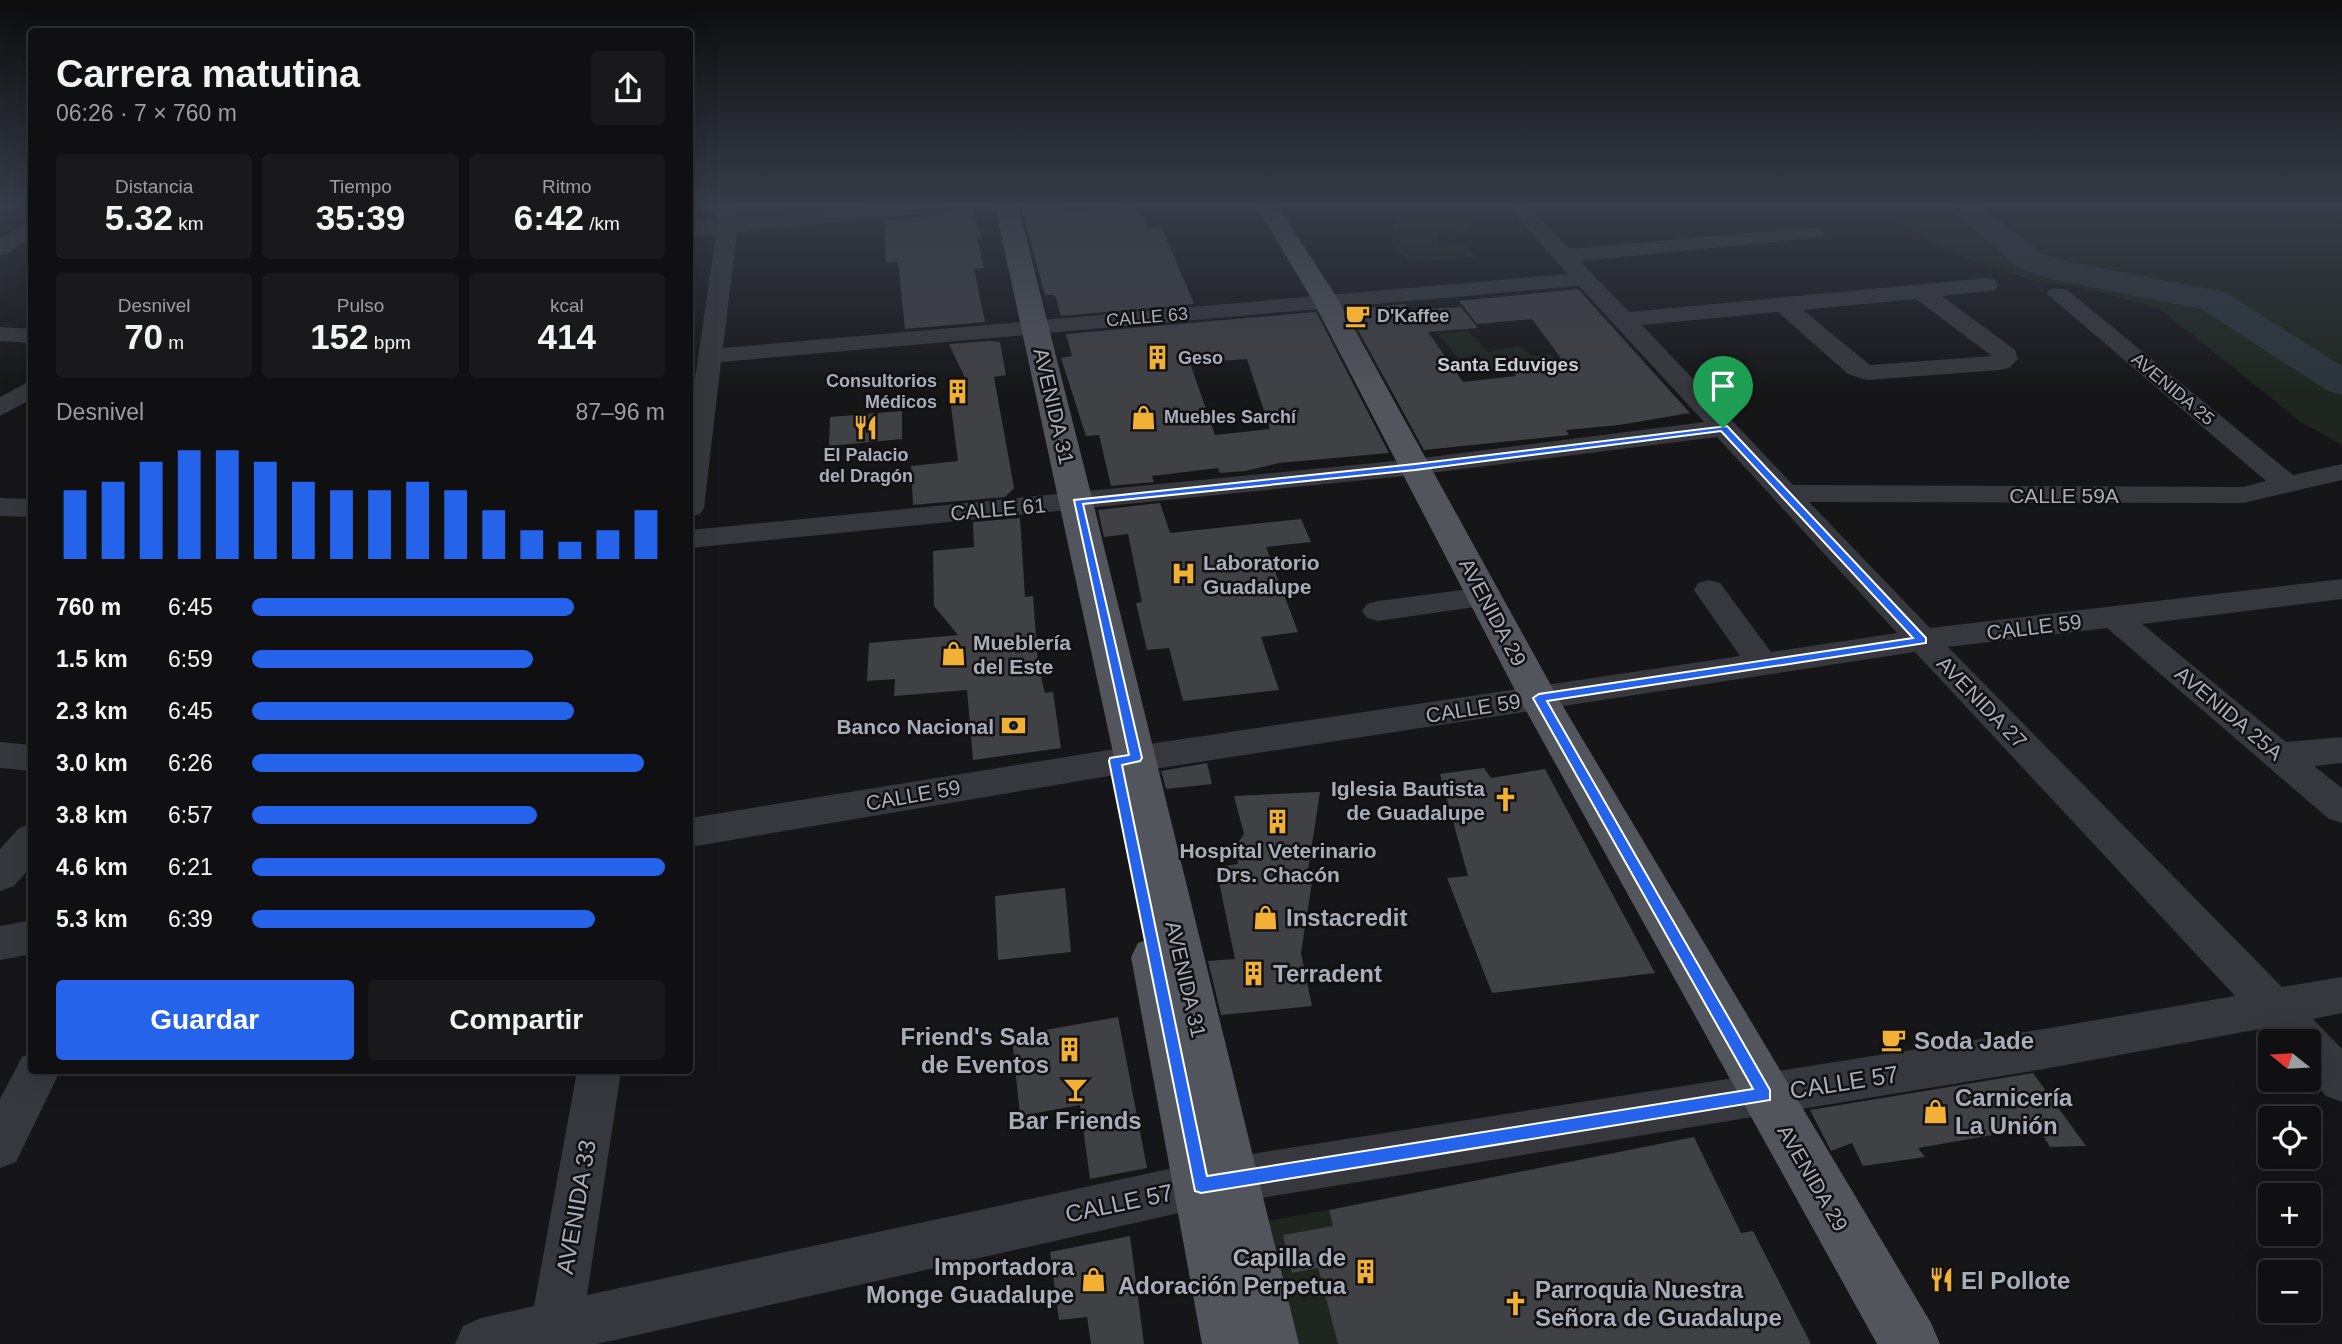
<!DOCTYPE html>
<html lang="es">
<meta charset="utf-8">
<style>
body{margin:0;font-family:Arial,sans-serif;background:#19191b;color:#f1f3f6;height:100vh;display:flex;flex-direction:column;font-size:26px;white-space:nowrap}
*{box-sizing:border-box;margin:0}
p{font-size:23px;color:#9c9d9f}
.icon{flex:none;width:38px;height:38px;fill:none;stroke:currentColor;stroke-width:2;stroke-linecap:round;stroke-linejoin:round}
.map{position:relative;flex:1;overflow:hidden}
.panel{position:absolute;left:28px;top:28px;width:665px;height:1046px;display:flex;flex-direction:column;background:#101012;border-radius:7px;box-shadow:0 7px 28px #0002,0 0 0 2px #303032}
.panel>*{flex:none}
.needle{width:46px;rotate:288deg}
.tools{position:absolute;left:2258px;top:1029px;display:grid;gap:14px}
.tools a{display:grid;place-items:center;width:63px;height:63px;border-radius:7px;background:#101012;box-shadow:0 7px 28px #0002,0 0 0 2px #303032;font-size:35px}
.pin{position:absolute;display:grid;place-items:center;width:60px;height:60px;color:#fff;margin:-72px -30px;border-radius:50% 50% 50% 0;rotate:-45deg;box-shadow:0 0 7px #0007}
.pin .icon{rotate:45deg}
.round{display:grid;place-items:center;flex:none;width:74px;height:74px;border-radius:7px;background:#19191b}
.headline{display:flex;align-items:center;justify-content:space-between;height:119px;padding:0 28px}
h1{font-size:38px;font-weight:700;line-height:52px}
.metrics{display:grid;grid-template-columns:repeat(3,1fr);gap:10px;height:119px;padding:7px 28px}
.metrics div{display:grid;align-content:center;border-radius:7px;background:#19191b;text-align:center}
.metrics b{font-size:35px;font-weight:700}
.metrics small{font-size:19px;font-weight:400}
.metrics p{font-size:19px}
.chart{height:196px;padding:14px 28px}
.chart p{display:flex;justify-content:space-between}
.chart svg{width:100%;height:126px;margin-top:7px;stroke:#2563eb;stroke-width:6}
.cta{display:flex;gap:14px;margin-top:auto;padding:14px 28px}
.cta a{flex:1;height:80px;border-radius:7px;background:#2563eb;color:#fff;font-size:28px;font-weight:700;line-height:80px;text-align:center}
.cta a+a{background:#19191b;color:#f1f3f6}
ul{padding:0 28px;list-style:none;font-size:23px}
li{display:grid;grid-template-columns:112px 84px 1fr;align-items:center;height:52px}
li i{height:18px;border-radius:9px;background:#2563eb}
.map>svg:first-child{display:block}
</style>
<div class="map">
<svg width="2342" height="1344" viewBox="0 0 2342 1344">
<rect width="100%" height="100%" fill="#161618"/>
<g fill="#1e261f">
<polygon points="1873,206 2342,206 2342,445 2301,422 2160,309 2093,290 2032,280 1952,254"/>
<polygon points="1437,213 1475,221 1469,231 1438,234 1438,244 1465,245 1475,257 1410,262 1391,244 1395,216"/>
<polygon points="1467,330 1488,352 1518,346 1534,356 1551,354 1557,361 1488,370 1478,354 1459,360 1439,334"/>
<polygon points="1329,1210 1333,1226 1283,1235 1292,1273 1318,1268 1338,1344 1283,1344 1256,1223"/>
</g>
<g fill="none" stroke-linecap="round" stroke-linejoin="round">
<polygon fill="#2c353c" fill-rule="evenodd" points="1947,206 1982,206 2041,253 2060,260 2225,292 2342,366 2342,395 2328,391 2201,309 2051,279 2017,267"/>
</g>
<g fill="#404145" fill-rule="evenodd">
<polygon points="1021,206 1064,206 1068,211 1138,206 1148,228 1161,226 1194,304 1061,316 1055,295 1045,295"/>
<polygon points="972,207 982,239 977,239 984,268 974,269 985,322 905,329 898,262 886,263 884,220 941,215 951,209"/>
<polygon points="1578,289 1690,413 1619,425 1566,430 1569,435 1424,450 1347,310 1405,304 1409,310 1461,307 1478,328 1428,332 1463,382 1516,376 1511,369 1565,364 1532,319 1477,324 1459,301"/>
<path d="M1316 312 1389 453 1279 463 1245 471 1220 473 1218 468 1152 476 1154 482 1111 486 1099 435 1086 436 1061 358 1072 356 1066 334ZM1247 359 1270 429 1215 435 1190 363Z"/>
<polygon points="989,341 1000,342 1006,375 994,377 1014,488 1005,497 913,505 911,466 958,461 948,383 967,382 949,344"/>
<polygon points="902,411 902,439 829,446 830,417"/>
<polygon points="1160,503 1170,533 1301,519 1311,542 1266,547 1298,632 1261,637 1279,690 1183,701 1169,648 1147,650 1136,603 1142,602 1128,534 1104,537 1098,510"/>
<polygon points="1020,518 1025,597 1033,596 1038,665 1045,693 1053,692 1061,748 973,760 967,690 894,696 895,679 867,681 869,643 958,635 934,606 933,551 974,547 973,522"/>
<polygon points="1207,763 1212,784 1166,789 1161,771"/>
<polygon points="1484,768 1491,778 1545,769 1655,973 1492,993 1447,878 1468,876 1440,774"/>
<polygon points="1320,792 1308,870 1314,869 1301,953 1312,1006 1221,1015 1208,961 1235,959 1216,867 1238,864 1235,847 1244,834 1234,796"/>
<polygon points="1065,888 1071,952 998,960 995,896"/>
<polygon points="1118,1017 1147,1168 1090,1179 1080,1105 1020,1116 1012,1036"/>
<polygon points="2033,1073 2086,1146 2050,1147 2038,1127 1918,1148 1925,1157 1863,1166 1852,1143 1831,1151 1810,1110"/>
<polygon points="1694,1137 1741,1233 1753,1231 1811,1344 1338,1344 1318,1268 1292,1273 1283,1235 1333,1226 1329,1210"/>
<polygon points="1130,1236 1144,1344 1091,1344 1087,1317 1059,1320 1050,1252"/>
</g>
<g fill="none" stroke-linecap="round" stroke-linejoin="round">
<g fill="#37383d" fill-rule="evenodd">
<path d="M716 206H736L737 219 881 206H951L941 212 737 232 723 348 1568 274 1507 206H1528L1569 249 1815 227 1825 233 1822 237 1580 261 1629 312 1987 278 1995 280 1998 285 1995 290 1942 296 2015 350 2018 359 2009 368 2000 370 1867 380 1848 374 1778 312 1642 325 1793 485 2243 487 2266 481 2047 294 2050 289H2066L2293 475 2342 464V480L2243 503 1809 502 1930 628 2342 579V599L2142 624 2286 742 2342 737V763L2314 766 2342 788V823L2329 819 2107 628 1948 647 2282 987 2342 977V1013L2313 1019 2342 1049V1102L2326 1096 2308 1075V1041H2278L2265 1028 2044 1069 1201 1208 597 1344H455L463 1326 481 1318 534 1306 577 1071H621L587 1295 1201 1162 2044 1029 2235 996 1915 652 1115 775 690 847V818L1115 749 1740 656 1694 590 1698 583 1709 580 1720 583 1771 652 1897 633 1717 437 1415 475 690 548V530L1415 459 1704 422 1579 286 721 362 704 508 700 514 690 517V413L716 234 690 236V224L716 221ZM1916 299 1992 356 1870 365 1803 310Z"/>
<polygon points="32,219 32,235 8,254 0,255 0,239"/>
<polygon points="0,327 32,329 32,343 0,341"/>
<polygon points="32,380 32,399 0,416 0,397"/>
<polygon points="0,498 32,499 32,517 0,516"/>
<polygon points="1485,587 1496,590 1501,597 1496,604 1378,621 1367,618 1362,611 1367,604 1378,601"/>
<polygon points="0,742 32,745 32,771 0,768"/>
<polygon points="32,823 32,865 14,886 0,891 0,849 19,828"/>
<polygon points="32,920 32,954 0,960 0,926"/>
<polygon points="32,1053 32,1071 60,1071 16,1162 0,1168 0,1099 22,1057"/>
</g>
<g fill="#53555c" fill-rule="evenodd">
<polygon points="995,206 1018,206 1093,502 1299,1344 1202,1344 1131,957 1138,943 1153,938"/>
<polygon points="1256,206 1278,206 1339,301 1558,698 1931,1323 1940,1344 1877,1344 1519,698 1313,301"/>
</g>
</g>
<linearGradient id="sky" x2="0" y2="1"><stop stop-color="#0c0c0d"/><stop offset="0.52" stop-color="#363c48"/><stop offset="1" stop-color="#363c48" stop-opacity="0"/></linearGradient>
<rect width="2342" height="394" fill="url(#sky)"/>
<path fill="#2563eb" stroke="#fff" stroke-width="2" fill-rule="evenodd" d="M1727 426 1926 638V643L1547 701 1770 1090V1100L1201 1193 1195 1191 1109 761 1110 758 1129 755 1074 500 1415 464ZM1721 431 1913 638 1539 694 1533 698 1753 1089 1207 1176 1122 765 1140 761 1142 758 1083 504 1415 470Z"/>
<defs>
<symbol id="cafe-bare" viewBox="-9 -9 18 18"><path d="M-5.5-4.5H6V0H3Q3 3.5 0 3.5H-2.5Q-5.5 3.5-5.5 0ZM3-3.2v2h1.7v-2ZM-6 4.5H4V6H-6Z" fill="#f2b134" stroke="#111113" stroke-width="2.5" paint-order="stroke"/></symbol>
<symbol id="building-bare" viewBox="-9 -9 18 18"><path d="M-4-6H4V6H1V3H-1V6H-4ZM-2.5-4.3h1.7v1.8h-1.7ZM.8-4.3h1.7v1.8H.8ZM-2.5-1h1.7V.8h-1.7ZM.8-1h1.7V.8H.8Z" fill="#f2b134" stroke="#111113" stroke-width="2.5" paint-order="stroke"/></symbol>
<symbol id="shop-bare" viewBox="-9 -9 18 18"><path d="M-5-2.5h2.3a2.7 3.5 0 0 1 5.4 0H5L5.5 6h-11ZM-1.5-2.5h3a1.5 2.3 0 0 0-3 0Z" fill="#f2b134" stroke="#111113" stroke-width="2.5" paint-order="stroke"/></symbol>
<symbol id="restaurant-bare" viewBox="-9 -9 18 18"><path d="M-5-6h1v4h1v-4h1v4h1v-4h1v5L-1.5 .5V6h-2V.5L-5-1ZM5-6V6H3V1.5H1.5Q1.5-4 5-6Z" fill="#f2b134" stroke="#111113" stroke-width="2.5" paint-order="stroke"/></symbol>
<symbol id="hospital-bare" viewBox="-9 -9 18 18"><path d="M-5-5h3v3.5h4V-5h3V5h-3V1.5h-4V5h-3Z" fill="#f2b134" stroke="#111113" stroke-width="2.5" paint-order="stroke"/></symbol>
<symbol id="bank-bare" viewBox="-9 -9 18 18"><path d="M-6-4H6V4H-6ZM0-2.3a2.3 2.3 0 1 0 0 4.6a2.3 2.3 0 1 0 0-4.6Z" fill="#f2b134" stroke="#111113" stroke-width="2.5" paint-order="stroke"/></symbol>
<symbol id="church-bare" viewBox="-9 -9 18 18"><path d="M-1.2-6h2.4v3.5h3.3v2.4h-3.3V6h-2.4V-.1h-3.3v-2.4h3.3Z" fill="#f2b134" stroke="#111113" stroke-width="2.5" paint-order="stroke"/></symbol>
<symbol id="bar-bare" viewBox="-9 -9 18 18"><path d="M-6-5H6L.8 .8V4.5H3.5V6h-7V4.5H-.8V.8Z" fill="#f2b134" stroke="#111113" stroke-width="2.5" paint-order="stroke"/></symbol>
</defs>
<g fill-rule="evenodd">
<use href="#cafe-bare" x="1340" y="298" width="35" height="35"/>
<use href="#building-bare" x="1140" y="340" width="35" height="35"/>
<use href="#building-bare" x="940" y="374" width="35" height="35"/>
<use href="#shop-bare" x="1126" y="400" width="35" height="35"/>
<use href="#restaurant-bare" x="848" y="410" width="35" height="35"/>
<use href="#hospital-bare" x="1166" y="556" width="35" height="35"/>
<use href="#shop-bare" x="936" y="636" width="35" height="35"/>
<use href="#bank-bare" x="996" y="708" width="35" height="35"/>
<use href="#church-bare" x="1488" y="782" width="35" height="35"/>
<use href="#building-bare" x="1260" y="804" width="35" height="35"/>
<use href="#shop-bare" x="1248" y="900" width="35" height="35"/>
<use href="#building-bare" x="1236" y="956" width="35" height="35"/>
<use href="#cafe-bare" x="1876" y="1022" width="35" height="35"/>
<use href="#building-bare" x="1052" y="1032" width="35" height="35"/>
<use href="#bar-bare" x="1058" y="1072" width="35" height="35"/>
<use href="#shop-bare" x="1918" y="1094" width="35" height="35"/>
<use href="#building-bare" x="1348" y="1254" width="35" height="35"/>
<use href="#shop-bare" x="1076" y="1262" width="35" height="35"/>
<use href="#restaurant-bare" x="1924" y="1262" width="35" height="35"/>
<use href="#church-bare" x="1498" y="1286" width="35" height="35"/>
</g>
<g text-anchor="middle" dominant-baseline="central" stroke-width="5" stroke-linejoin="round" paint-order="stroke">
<g font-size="18" font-weight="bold" fill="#a8adb8" stroke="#111113" text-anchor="start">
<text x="1377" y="316">D'Kaffee</text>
<text x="1178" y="358">Geso</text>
<text x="937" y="381" text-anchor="end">Consultorios<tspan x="937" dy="21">Médicos</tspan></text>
<text x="1164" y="417">Muebles Sarchí</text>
<text x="866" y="455" text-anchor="middle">El Palacio<tspan x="866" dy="21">del Dragón</tspan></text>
</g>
<g font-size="18" fill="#a8adb8" stroke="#111113">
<text transform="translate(1147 317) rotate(-5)">CALLE 63</text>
<text transform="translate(2173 389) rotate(40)">AVENIDA 25</text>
</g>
<g font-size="19" font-weight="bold" fill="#c9ccd4" stroke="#111113">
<text x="1508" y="364">Santa Eduviges</text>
</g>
<g font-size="21" fill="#a8adb8" stroke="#111113">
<text transform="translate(1054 406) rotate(77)">AVENIDA 31</text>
<text x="2064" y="495">CALLE 59A</text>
<text transform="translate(998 509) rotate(-5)">CALLE 61</text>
<text transform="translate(1493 612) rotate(62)">AVENIDA 29</text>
<text transform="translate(2034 627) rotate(-7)">CALLE 59</text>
<text transform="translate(1982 702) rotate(46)">AVENIDA 27</text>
<text transform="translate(1473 708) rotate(-9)">CALLE 59</text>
<text transform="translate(2229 713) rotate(40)">AVENIDA 25A</text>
<text transform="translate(913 795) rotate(-10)">CALLE 59</text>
<text transform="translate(1186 979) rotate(77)">AVENIDA 31</text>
<text transform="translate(1813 1178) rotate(60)">AVENIDA 29</text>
</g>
<g font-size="21" font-weight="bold" fill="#a8adb8" stroke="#111113" text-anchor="start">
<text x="1203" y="562">Laboratorio<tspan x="1203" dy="24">Guadalupe</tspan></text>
<text x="973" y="642">Mueblería<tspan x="973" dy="24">del Este</tspan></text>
<text x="994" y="726" text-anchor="end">Banco Nacional</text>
<text x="1485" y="788" text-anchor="end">Iglesia Bautista<tspan x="1485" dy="24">de Guadalupe</tspan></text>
<text x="1278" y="850" text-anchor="middle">Hospital Veterinario<tspan x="1278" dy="24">Drs. Chacón</tspan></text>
</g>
<g font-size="24" font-weight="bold" fill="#a8adb8" stroke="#111113" text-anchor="start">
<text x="1286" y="917">Instacredit</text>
<text x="1273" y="973">Terradent</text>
<text x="1049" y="1036" text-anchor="end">Friend's Sala<tspan x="1049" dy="28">de Eventos</tspan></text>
<text x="1914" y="1040">Soda Jade</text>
<text x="1955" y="1097">Carnicería<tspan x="1955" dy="28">La Unión</tspan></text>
<text x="1075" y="1120" text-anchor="middle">Bar Friends</text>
<text x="1346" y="1257" text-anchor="end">Capilla de<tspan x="1346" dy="28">Adoración Perpetua</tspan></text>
<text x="1074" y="1266" text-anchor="end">Importadora<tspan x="1074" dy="28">Monge Guadalupe</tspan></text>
<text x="1961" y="1280">El Pollote</text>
<text x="1535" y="1289">Parroquia Nuestra<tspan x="1535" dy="28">Señora de Guadalupe</tspan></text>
</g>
<g font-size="24" fill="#a8adb8" stroke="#111113">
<text transform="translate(1844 1082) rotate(-9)">CALLE 57</text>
<text transform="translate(1119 1203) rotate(-12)">CALLE 57</text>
<text transform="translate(576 1207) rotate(-80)">AVENIDA 33</text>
</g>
</g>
</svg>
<div class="tools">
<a><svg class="needle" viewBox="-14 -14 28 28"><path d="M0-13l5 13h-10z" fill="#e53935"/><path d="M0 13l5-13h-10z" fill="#9c9d9f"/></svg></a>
<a><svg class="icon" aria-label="locate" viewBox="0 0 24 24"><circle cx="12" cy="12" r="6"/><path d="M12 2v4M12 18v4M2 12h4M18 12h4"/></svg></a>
<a>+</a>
<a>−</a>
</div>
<div class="pin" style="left:1723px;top:428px;background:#1e9e55"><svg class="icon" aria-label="arrive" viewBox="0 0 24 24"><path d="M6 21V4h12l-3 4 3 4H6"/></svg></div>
<section class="panel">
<div class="headline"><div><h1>Carrera matutina</h1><p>06:26 · 7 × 760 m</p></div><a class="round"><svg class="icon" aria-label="share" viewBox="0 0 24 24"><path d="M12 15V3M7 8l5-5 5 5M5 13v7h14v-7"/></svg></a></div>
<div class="metrics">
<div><p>Distancia</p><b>5.32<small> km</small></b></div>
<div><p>Tiempo</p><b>35:39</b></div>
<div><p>Ritmo</p><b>6:42<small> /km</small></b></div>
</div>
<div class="metrics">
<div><p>Desnivel</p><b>70<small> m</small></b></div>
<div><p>Pulso</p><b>152<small> bpm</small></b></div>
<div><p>kcal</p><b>414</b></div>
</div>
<div class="chart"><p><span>Desnivel</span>87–96 m</p>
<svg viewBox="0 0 160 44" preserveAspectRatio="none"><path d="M5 44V20M15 44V17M25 44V10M35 44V6M45 44V6M55 44V10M65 44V17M75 44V20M85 44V20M95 44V17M105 44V20M115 44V27M125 44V34M135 44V38M145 44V34M155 44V27"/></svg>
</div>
<ul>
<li><b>760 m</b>6:45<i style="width:78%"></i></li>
<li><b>1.5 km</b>6:59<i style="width:68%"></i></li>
<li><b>2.3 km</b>6:45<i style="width:78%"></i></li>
<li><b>3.0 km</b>6:26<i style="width:95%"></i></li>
<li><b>3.8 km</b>6:57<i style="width:69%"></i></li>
<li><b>4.6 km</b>6:21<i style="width:100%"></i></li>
<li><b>5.3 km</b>6:39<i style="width:83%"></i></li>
</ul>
<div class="cta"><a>Guardar</a><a>Compartir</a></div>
</section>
</div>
